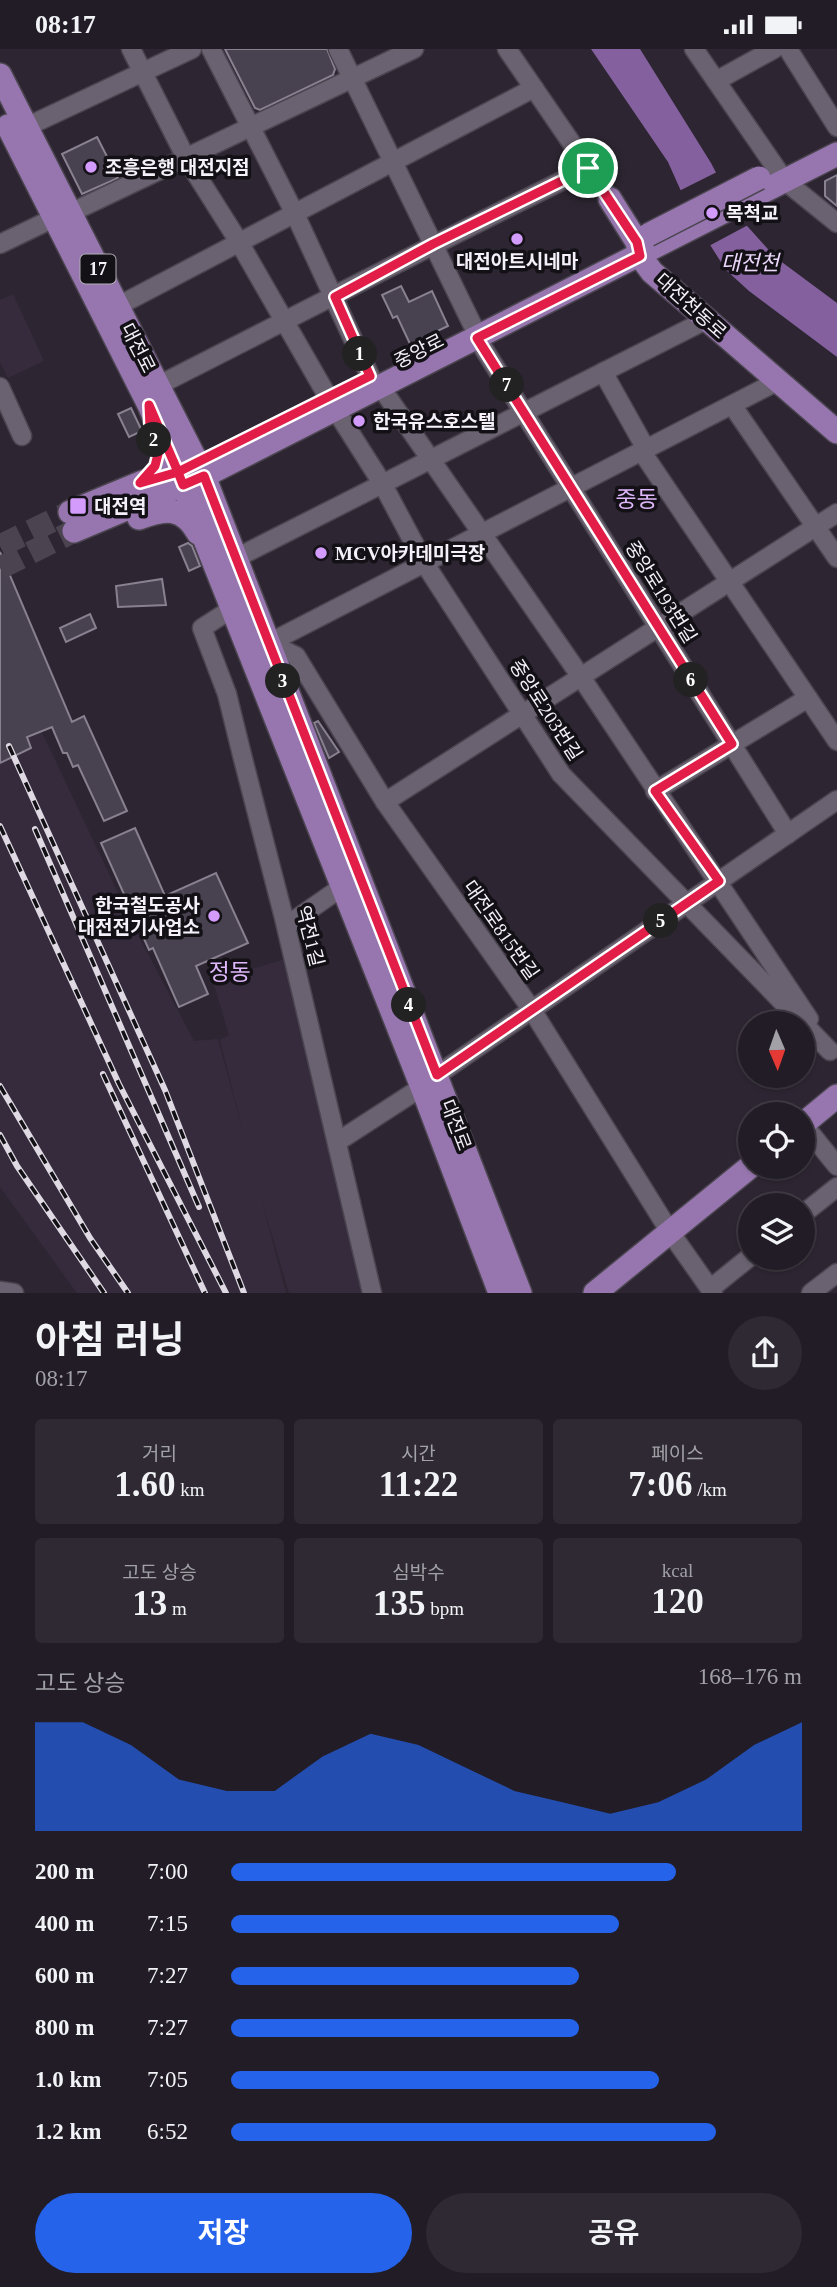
<!DOCTYPE html>
<html lang="ko">
<meta charset="utf-8">
<style>
body{margin:0;font-family:"Times New Roman","Noto Sans KR",serif;background:#2e2932;color:#f1f3f6;height:100vh;display:flex;flex-direction:column;font-size:26px;white-space:nowrap}
*{box-sizing:border-box;margin:0}
p{font-size:23px;color:#a2a1a7}
.icon{flex:none;width:38px;height:38px;fill:none;stroke:currentColor;stroke-width:2;stroke-linecap:round;stroke-linejoin:round}
.map{position:relative;height:1244px;overflow:hidden}
.side{display:flex;flex-direction:column;background:#221c26;flex:1}
.side>*{flex:none}
.needle{width:46px;rotate:178deg}
.tools{position:absolute;left:738px;top:962px;display:grid;gap:14px}
.tools a{display:grid;place-items:center;width:77px;height:77px;border-radius:50%;background:#221c26;box-shadow:0 2px 5px #0004,0 0 0 2px #3f3a43;font-size:35px}
.pin{position:absolute;display:grid;place-items:center;width:60px;height:60px;color:#fff;margin:-30px;border:4px solid #fff;border-radius:50%;box-shadow:0 2px 7px #0007}
.km{position:absolute;width:35px;height:35px;margin:-18px;border-radius:50%;background:#222;color:#fff;font-size:19px;line-height:35px;text-align:center}
.round{display:grid;place-items:center;flex:none;width:74px;height:74px;border-radius:37px;background:#2e2932}
.headline{display:flex;align-items:center;justify-content:space-between;height:119px;padding:0 35px}
h1{font-size:38px;font-weight:700;line-height:52px}
.stats{display:grid;grid-template-columns:repeat(3,1fr);gap:10px;height:119px;padding:7px 35px}
.stats div{display:grid;align-content:center;border-radius:7px;background:#2e2932;text-align:center}
.stats b{font-size:35px;font-weight:700}
.stats small{font-size:19px;font-weight:400}
.stats p{font-size:19px}
.chart{height:196px;padding:14px 35px}
.chart p{display:flex;justify-content:space-between}
.chart svg{width:100%;height:126px;margin-top:7px;fill:#2563eb;opacity:.7}
.cta{display:flex;gap:14px;margin-top:auto;padding:14px 35px}
.cta a{flex:1;height:80px;border-radius:42px;background:#2563eb;color:#fff;font-size:28px;font-weight:700;line-height:80px;text-align:center}
.cta a+a{background:#2e2932;color:#f1f3f6}
ul{padding:0 35px;list-style:none;font-size:23px}
li{display:grid;grid-template-columns:112px 84px 1fr;align-items:center;height:52px}
li i{height:18px;border-radius:9px;background:#2563eb}
.status{display:flex;justify-content:space-between;align-items:center;height:49px;padding:0 35px;background:#221c26;direction:ltr}
.status svg{height:19px;fill:currentColor}
.map>svg:first-child{display:block}
</style>
<div class="status"><b>08:17</b><svg viewBox="0 0 49 12"><path d="M0 12V9h3v3zM5 12V6h3v6zM10 12V3h3v9zM15 12V0h3v12zM26 1h20v11H26zM47 4h2v5h-2z"/></svg></div>
<div class="map">
<svg width="837" height="1244" viewBox="0 0 837 1244">
<rect width="100%" height="100%" fill="#2d2632"/>
<g fill="#352b3d">
<polygon points="13,245 44,312 8,329 0,313 0,251"/>
<polygon points="0,595 139,888 194,992 218,990 245,1091 220,991 229,986 213,932 285,910 368,1244 289,1244 261,1149 286,1244 77,1244 0,1138"/>
</g>
<polygon fill="#84619e" points="591,0 640,0 711,114 739,168 775,208 837,254 837,308 749,242 726,221 693,169 668,113"/>
<polygon fill="#2d2632" points="719,122 742,166 750,175 707,198 690,171 677,143"/>
<g fill="#48414f" stroke="#898190" stroke-width="2">
<polygon points="225,0 327,0 335,20 333,26 260,61 255,59"/>
<polygon points="97,88 118,129 82,145 62,105"/>
<polygon points="837,126 837,157 825,147 825,132"/>
<polygon points="401,237 409,253 432,242 448,277 410,295 397,267 393,269 382,246"/>
<polygon points="131,359 142,382 129,388 118,365"/>
<polygon points="188,494 192,497 200,517 189,522 179,498"/>
<polygon points="0,503 72,673 84,667 127,762 104,772 78,716 73,718 67,704 63,704 52,678 27,688 31,699 0,714"/>
<polygon points="162,530 166,556 118,558 116,537"/>
<polygon points="90,565 96,579 66,593 60,579"/>
<polygon points="318,672 339,703 329,709 314,674"/>
<polygon points="135,779 165,847 216,824 248,894 196,917 208,945 179,958 153,899 149,901 101,794"/>
</g>
<g fill="none" stroke-linecap="round" stroke-linejoin="round">
<g stroke="#4b4450" stroke-width="23" stroke-dasharray="23 11" stroke-linecap="butt">
<polyline points="0,497 70,463"/>
<polyline points="0,519 74,482"/>
</g>
<defs>
<g id="minor">
<polyline points="131,0 186,109 239,193 328,348"/>
<polyline points="211,0 295,165 370,327"/>
<polyline points="338,0 472,275"/>
<polyline points="507,0 610,150"/>
<polyline points="694,0 785,132 837,174"/>
<polyline points="788,0 837,78"/>
<polyline points="716,32 774,0"/>
<polyline points="26,78 192,0"/>
<polyline points="70,164 414,0"/>
<polyline points="0,195 54,169"/>
<polyline points="116,258 534,39"/>
<polyline points="477,289 788,785"/>
<polyline points="603,323 646,400"/>
<path d="M157 337C301 264 443 190 588 119"/>
<polyline points="380,337 581,628 809,970"/>
<polyline points="0,338 22,387"/>
<polyline points="732,356 837,509"/>
<polyline points="335,360 382,434 425,515 561,725 830,1002"/>
<polyline points="642,403 837,692"/>
<polyline points="236,509 706,271"/>
<polyline points="233,559 202,579 227,645 242,706 284,869 372,1244"/>
<polyline points="269,594 296,607 385,753 532,961 670,1183 713,1244"/>
<polyline points="269,594 778,332"/>
<polyline points="655,742 808,649"/>
<polyline points="385,753 837,464"/>
<polyline points="286,877 342,838"/>
<polyline points="437,1026 837,751"/>
<polyline points="803,1075 837,1117"/>
<polyline points="337,1093 422,1038"/>
<polyline points="803,1165 837,1138"/>
<polyline points="710,1240 751,1207"/>
<polyline points="0,1242 14,1244"/>
<polyline points="811,1244 837,1224"/>
</g>
<g id="major">
<polyline points="0,26 204,427 520,1244"/>
<polyline points="8,77 149,356 178,423 422,1038 500,1244"/>
<polyline points="610,150 637,193 640,207 652,223 837,383"/>
<polyline points="70,463 140,434 189,418"/>
<path d="M139 469C165 459 183 457 198 484"/>
<polyline points="74,482 204,427 837,105"/>
<polyline points="803,1075 837,1047"/>
<polyline points="595,1244 751,1117"/>
</g>
</defs>
<use href="#minor" stroke="#4b4550" stroke-width="21"/>
<use href="#major" stroke="#4b4550" stroke-width="26"/>
<use href="#minor" stroke="#6a6270" stroke-width="18"/>
<use href="#major" stroke="#9776af" stroke-width="23"/>
<defs>
<g id="rail">
<polyline points="9,697 165,1041 244,1244"/>
<polyline points="0,777 119,1035 226,1244"/>
<polyline points="35,780 199,1158"/>
<polyline points="103,1025 205,1244"/>
<polyline points="0,1037 90,1189 128,1244"/>
<polyline points="0,1086 17,1117 104,1244"/>
</g>
</defs>
<use href="#rail" stroke="#ded9e2" stroke-width="6"/>
<use href="#rail" stroke="#131016" stroke-width="3.5" stroke-dasharray="10" stroke-linecap="butt"/>
<defs>
<polyline id="major-bridge" points="648,186 759,129"/>
</defs>
<use href="#major-bridge" stroke="#4b4550" stroke-width="26" stroke-linecap="butt"/>
<use href="#major-bridge" stroke="#9776af" stroke-width="23"/>
</g>
<g fill="none" stroke-linecap="round" stroke-linejoin="round">
<defs>
<polyline id="route" points="588,119 433,195 335,248 370,327 178,423 149,356 150,377 158,405 155,417 140,434 178,423 183,436 204,427 437,1026 719,832 655,742 732,695 477,289 640,207 637,193 588,119"/>
</defs>
<use href="#route" stroke="#fff" stroke-width="14"/>
<use href="#route" stroke="#e11d48" stroke-width="9"/>
</g>
<g fill="#d39cfc" stroke="#131016" stroke-width="2.5">
<circle cx="91" cy="118" r="7"/>
<circle cx="712" cy="164" r="7"/>
<circle cx="517" cy="190" r="7"/>
<circle cx="359" cy="372" r="7"/>
<rect x="69" y="448" width="18" height="18" rx="3.5"/>
<circle cx="321" cy="504" r="7"/>
<circle cx="214" cy="867" r="7"/>
</g>
<g text-anchor="middle" dominant-baseline="central" stroke-width="7" stroke-linejoin="round" paint-order="stroke">
<rect fill="#131016" stroke="#b1adb5" stroke-width="2" x="80.5" y="205.5" width="35" height="29" rx="5"/>
<g font-size="18" font-weight="bold" fill="#f5f0f9">
<text x="98" y="220">17</text>
</g>
<g font-size="19" font-weight="bold" fill="#f5f0f9" stroke="#131016" text-anchor="start">
<text x="105" y="118">조흥은행 대전지점</text>
<text x="726" y="164">목척교</text>
<text x="517" y="212" text-anchor="middle">대전아트시네마</text>
<text x="373" y="372">한국유스호스텔</text>
<text x="94" y="457">대전역</text>
<text x="335" y="504">MCV아카데미극장</text>
<text x="200" y="856" text-anchor="end">한국철도공사<tspan x="200" dy="22">대전전기사업소</tspan></text>
</g>
<g font-size="19" fill="#f5f0f9" stroke="#131016">
<text transform="translate(691 257) rotate(42)">대전천동로</text>
<text transform="translate(138 299) rotate(63)">대전로</text>
<text transform="translate(419 302) rotate(-27)">중앙로</text>
<text transform="translate(661 543) rotate(58)">중앙로193번길</text>
<text transform="translate(546 661) rotate(57)">중앙로203번길</text>
<text transform="translate(501 881) rotate(55)">대전로815번길</text>
<text transform="translate(310 887) rotate(76)">역전1길</text>
<text transform="translate(456 1076) rotate(69)">대전로</text>
</g>
<g font-size="21" font-style="italic" fill="#ecd8fc" stroke="#131016">
<text x="750" y="214">대전천</text>
</g>
<g font-size="23" fill="#deb8fb" stroke="#131016">
<text x="637" y="450">중동</text>
<text x="230" y="923">정동</text>
</g>
</g>
</svg>
<div class="tools">
<a><svg class="needle" viewBox="-14 -14 28 28"><path d="M0-13l5 13h-10z" fill="#e53935"/><path d="M0 13l5-13h-10z" fill="#a2a1a7"/></svg></a>
<a><svg class="icon" aria-label="locate" viewBox="0 0 24 24"><circle cx="12" cy="12" r="6"/><path d="M12 2v4M12 18v4M2 12h4M18 12h4"/></svg></a>
<a><svg class="icon" aria-label="layers" viewBox="0 0 24 24"><path d="M12 4l9 5-9 5-9-5zM3 14l9 5 9-5"/></svg></a>
</div>
<div class="pin" style="left:588px;top:119px;background:#1e9e55"><svg class="icon" aria-label="arrive" viewBox="0 0 24 24"><path d="M6 21V4h12l-3 4 3 4H6"/></svg></div>
<b class="km" style="left:360px;top:305px">1</b>
<b class="km" style="left:154px;top:391px">2</b>
<b class="km" style="left:283px;top:632px">3</b>
<b class="km" style="left:409px;top:956px">4</b>
<b class="km" style="left:661px;top:872px">5</b>
<b class="km" style="left:691px;top:631px">6</b>
<b class="km" style="left:507px;top:336px">7</b>
</div>
<section class="side">
<div class="headline"><div><h1>아침 러닝</h1><p>08:17</p></div><a class="round"><svg class="icon" aria-label="share" viewBox="0 0 24 24"><path d="M12 15V3M7 8l5-5 5 5M5 13v7h14v-7"/></svg></a></div>
<div class="stats">
<div><p>거리</p><b>1.60<small> km</small></b></div>
<div><p>시간</p><b>11:22</b></div>
<div><p>페이스</p><b>7:06<small> /km</small></b></div>
</div>
<div class="stats">
<div><p>고도 상승</p><b>13<small> m</small></b></div>
<div><p>심박수</p><b>135<small> bpm</small></b></div>
<div><p>kcal</p><b>120</b></div>
</div>
<div class="chart"><p><span>고도 상승</span>168–176 m</p>
<svg viewBox="0 0 160 44" preserveAspectRatio="none"><path d="M0 44V6L10 6L20 14L30 26L40 30L50 30L60 18L70 10L80 14L90 22L100 30L110 34L120 38L130 34L140 26L150 14L160 6V44z"/></svg>
</div>
<ul>
<li><b>200 m</b>7:00<i style="width:78%"></i></li>
<li><b>400 m</b>7:15<i style="width:68%"></i></li>
<li><b>600 m</b>7:27<i style="width:61%"></i></li>
<li><b>800 m</b>7:27<i style="width:61%"></i></li>
<li><b>1.0 km</b>7:05<i style="width:75%"></i></li>
<li><b>1.2 km</b>6:52<i style="width:85%"></i></li>
</ul>
<div class="cta"><a>저장</a><a>공유</a></div>
</section>
